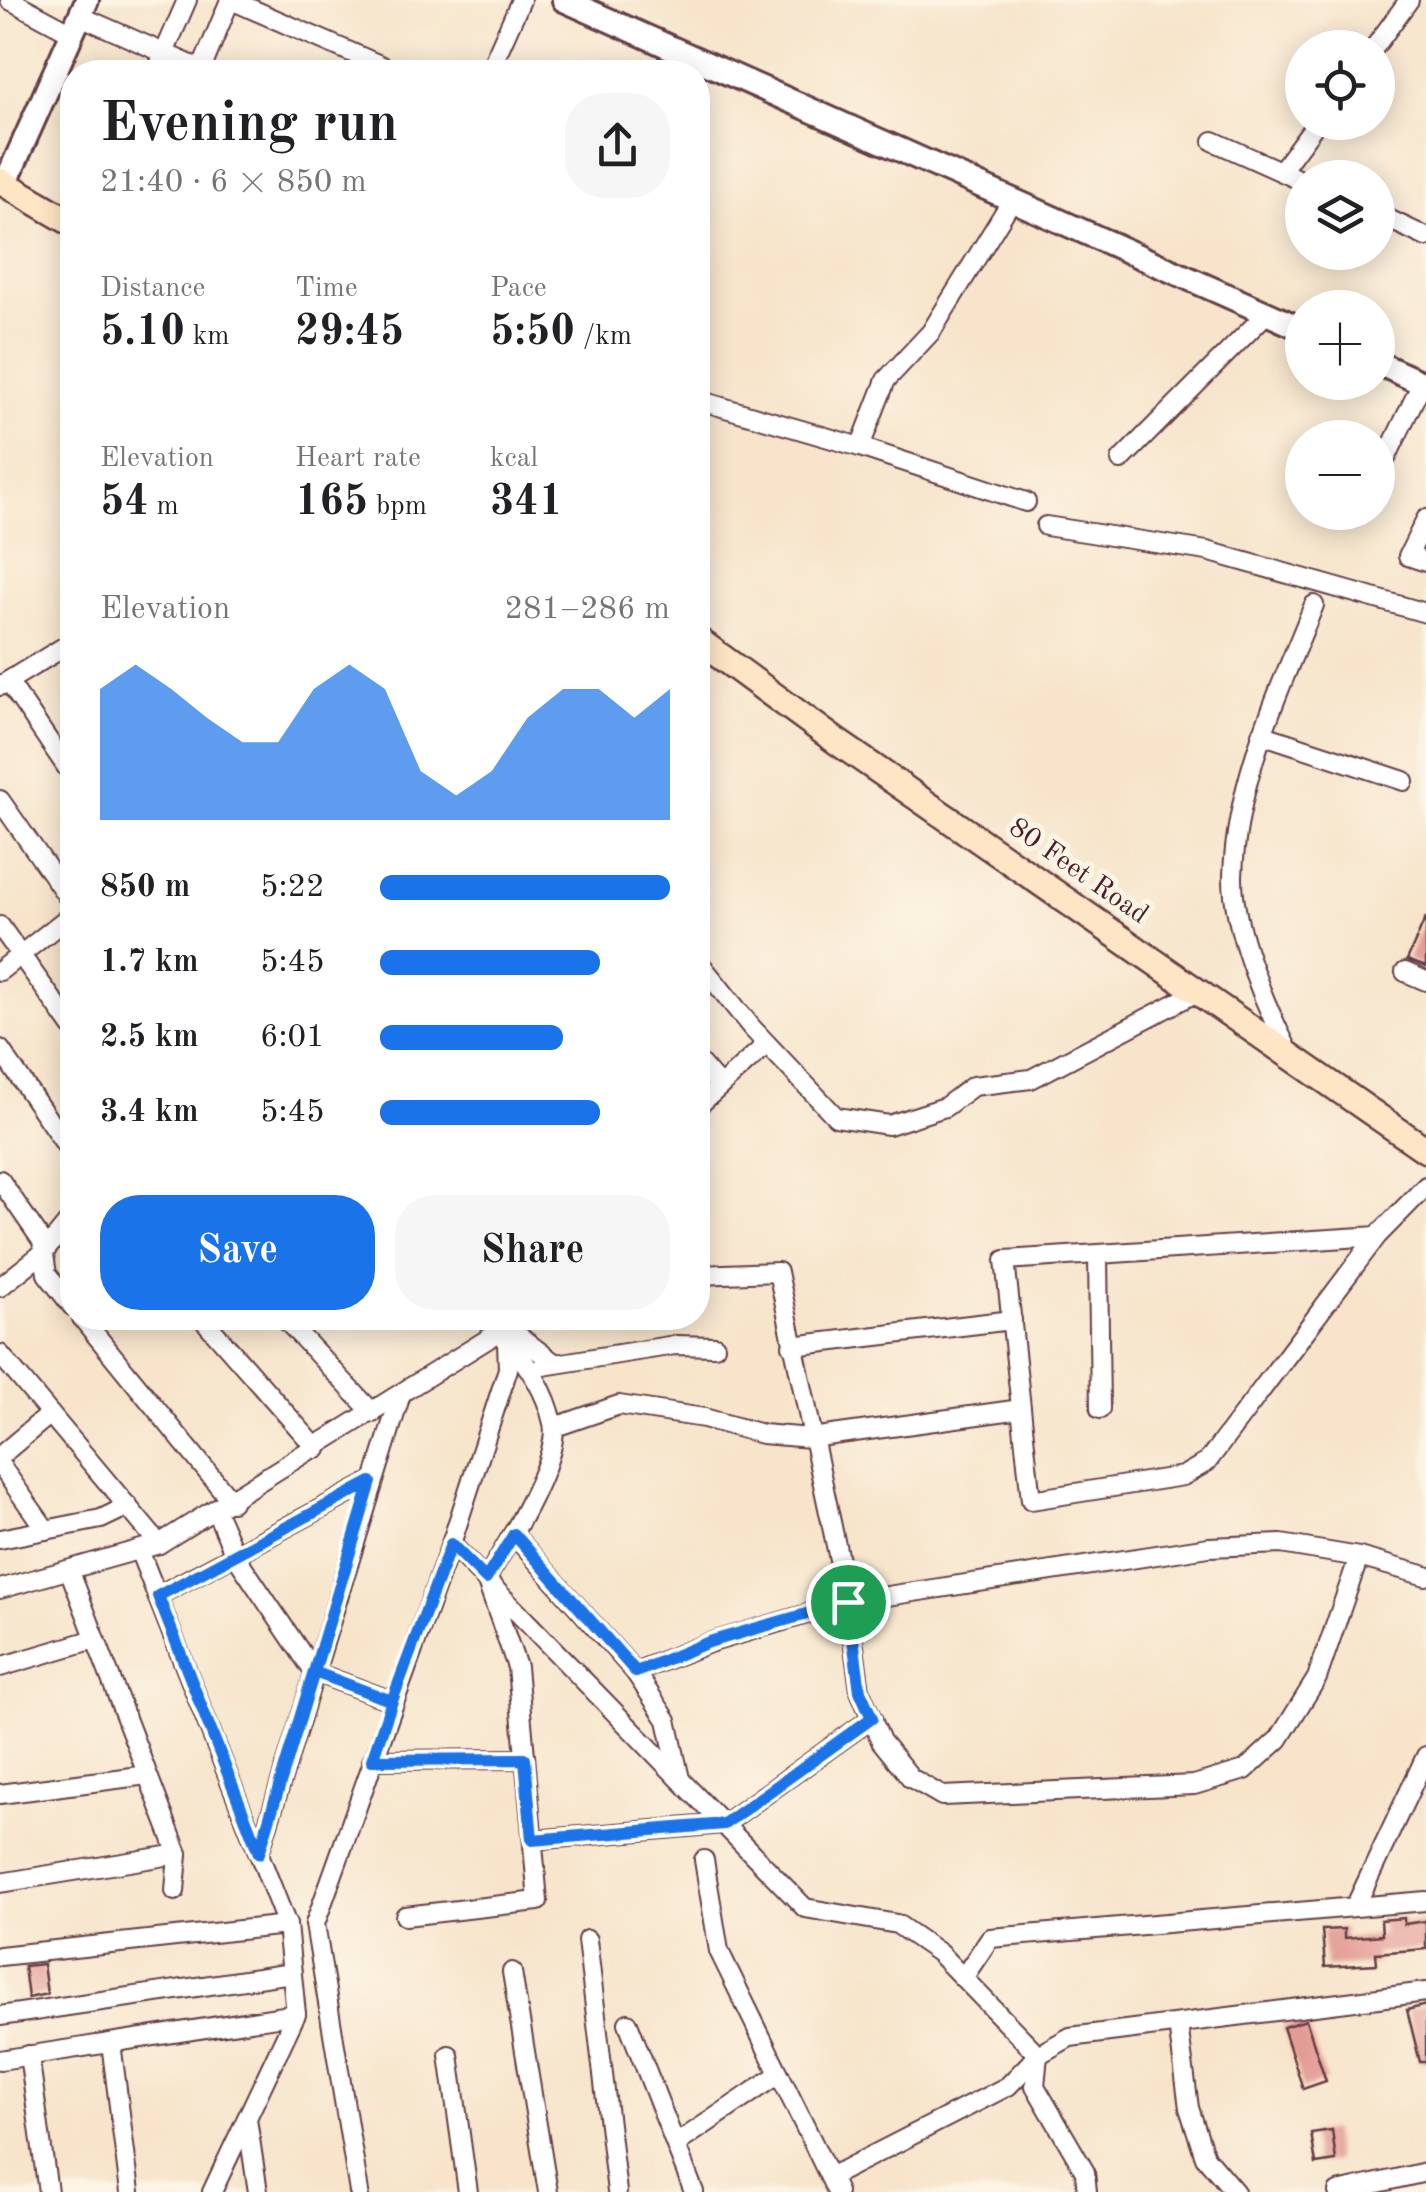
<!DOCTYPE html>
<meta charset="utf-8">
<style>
body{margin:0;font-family:"Old Standard TT",serif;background:#f6f6f6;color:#202124;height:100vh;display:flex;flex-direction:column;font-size:38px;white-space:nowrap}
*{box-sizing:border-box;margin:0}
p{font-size:32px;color:#757577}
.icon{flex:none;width:55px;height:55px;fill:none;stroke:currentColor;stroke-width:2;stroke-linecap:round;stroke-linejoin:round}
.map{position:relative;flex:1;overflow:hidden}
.sheet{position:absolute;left:60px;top:60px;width:650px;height:1270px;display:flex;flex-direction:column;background:#fff;border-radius:40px;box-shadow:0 5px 25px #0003}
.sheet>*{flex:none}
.controls{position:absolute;left:1285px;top:30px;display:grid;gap:20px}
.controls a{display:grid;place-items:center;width:110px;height:110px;border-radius:50%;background:#fff;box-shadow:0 5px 25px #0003;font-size:50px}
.pin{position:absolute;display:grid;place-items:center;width:85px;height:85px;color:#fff;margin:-42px;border:5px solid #fff;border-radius:50%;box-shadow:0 2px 10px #0007}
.round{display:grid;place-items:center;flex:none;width:105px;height:105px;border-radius:40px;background:#f6f6f6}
.summary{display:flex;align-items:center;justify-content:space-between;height:170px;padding:0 40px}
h1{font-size:55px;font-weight:800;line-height:75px}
.figures{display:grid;grid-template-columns:repeat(3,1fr);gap:15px;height:170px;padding:10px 40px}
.figures div{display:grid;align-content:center}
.figures b{font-size:42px;font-weight:800}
.figures small{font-size:28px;font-weight:400}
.figures p{font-size:28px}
.chart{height:280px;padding:20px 40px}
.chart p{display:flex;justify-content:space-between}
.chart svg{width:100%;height:180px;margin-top:10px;fill:#1a73e8;opacity:.7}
.primary-button{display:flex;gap:20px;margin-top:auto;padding:20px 40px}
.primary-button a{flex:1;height:115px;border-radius:40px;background:#1a73e8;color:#fff;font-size:40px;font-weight:800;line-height:115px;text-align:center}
.primary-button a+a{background:#f6f6f6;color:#202124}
ul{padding:0 40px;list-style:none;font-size:32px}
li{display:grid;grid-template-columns:160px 120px 1fr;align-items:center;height:75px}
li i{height:25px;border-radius:12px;background:#1a73e8}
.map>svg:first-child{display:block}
</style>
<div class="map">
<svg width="1426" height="2192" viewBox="0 0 1426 2192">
<rect width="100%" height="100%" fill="#fcf5e5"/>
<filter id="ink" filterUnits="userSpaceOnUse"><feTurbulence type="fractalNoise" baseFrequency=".01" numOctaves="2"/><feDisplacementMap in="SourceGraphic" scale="20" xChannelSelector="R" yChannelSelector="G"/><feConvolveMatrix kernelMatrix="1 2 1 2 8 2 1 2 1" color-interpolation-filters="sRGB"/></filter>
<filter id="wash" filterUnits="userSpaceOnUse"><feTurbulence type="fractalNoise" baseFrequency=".0048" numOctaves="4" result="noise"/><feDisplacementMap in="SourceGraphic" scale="40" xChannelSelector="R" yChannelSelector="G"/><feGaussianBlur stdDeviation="2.25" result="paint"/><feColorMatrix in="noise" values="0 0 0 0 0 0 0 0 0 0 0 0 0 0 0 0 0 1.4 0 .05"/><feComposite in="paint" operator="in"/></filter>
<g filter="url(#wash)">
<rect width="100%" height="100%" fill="#f7e4cb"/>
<g id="blocks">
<g fill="#e39b95">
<polygon points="1426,917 1426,967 1407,960"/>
<polygon points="1404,1918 1404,1924 1426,1921 1426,1949 1376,1953 1377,1964 1325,1967 1322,1930 1344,1929 1344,1938 1382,1935 1381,1920"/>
<polygon points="43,1964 47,1994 28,1998 24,1966"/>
<polygon points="1426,2005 1426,2062 1420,2062 1407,2010"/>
<polygon points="1306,2020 1326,2081 1303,2089 1283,2027"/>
<polygon points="1332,2130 1336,2161 1316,2164 1311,2133"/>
</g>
</g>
</g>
<g filter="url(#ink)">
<use href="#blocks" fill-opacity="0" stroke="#643d43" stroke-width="2.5"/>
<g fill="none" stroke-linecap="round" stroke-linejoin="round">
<defs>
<g id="minor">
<polyline points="10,0 72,33"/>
<polyline points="231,0 396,72"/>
<polyline points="80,16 207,72"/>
<polyline points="1374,48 1409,0"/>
<polyline points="201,70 230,0"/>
<polyline points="156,72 187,0"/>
<polyline points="489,72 521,0"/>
<polyline points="1213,141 1302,181"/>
<polyline points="1281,171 1317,122"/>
<polyline points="1378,214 1426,237"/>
<polyline points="698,400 860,447 1026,502"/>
<polyline points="860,447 886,380 931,332 1012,200"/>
<polyline points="1121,460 1266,314"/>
<polyline points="1378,475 1422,383"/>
<polyline points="1426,519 1408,556 1426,562"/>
<polyline points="1046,526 1207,551 1426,613"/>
<polyline points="8,681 72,775"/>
<polyline points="0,686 72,642"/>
<polyline points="1261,734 1404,781"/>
<polyline points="0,800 72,903"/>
<polyline points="0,926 72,1027"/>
<polyline points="698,961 752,1028 836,1117 889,1125 945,1107 973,1086 1031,1079 1197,992"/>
<polyline points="0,971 72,914"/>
<polyline points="1405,972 1426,981"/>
<polyline points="0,1049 72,1154"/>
<path d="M1288 1050C1265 1005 1232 927 1233 876 1236 780 1279 691 1314 605"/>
<polyline points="698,1061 720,1086"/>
<polyline points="698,1106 767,1044"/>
<polyline points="0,1180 42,1241 47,1274 72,1306"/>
<polyline points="1377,1236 1005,1260 1031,1500 1183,1476 1207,1462 1377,1236 1426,1186"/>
<polyline points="1098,1256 1100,1409"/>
<polyline points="698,1275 778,1272 848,1602 860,1691 881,1741 911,1778 942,1796 1194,1785 1245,1770 1279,1739 1317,1678 1359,1557"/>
<polyline points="0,1287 44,1252 72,1218"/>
<polyline points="82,1318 232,1502"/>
<polyline points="202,1318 317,1449"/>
<polyline points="284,1318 373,1413"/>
<polyline points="792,1346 1012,1320"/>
<polyline points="0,1354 159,1544"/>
<polyline points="543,1366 675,1345 715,1346"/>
<polyline points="555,1427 619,1405 704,1418 762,1434 811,1438 1021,1409"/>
<polyline points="0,1456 50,1414"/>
<polyline points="0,1465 46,1530"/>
<polyline points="216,1511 235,1555 314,1672 392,1701"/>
<polyline points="513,1534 635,1672 667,1720 680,1779"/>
<polyline points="0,1539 101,1519 128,1506"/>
<polyline points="451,1544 805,1908 897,1924 939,1953 1038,2055 1008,2086 830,2177"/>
<polyline points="139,1550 287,1925 296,2014 212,2192"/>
<polyline points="70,1572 178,1854 175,1891"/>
<polyline points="0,1589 159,1544 507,1327 553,1362"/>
<polyline points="157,1596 371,1482"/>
<polyline points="0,1667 95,1639"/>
<polyline points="635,1672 709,1643 848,1602 1209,1547 1281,1544 1359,1557 1426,1576"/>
<polyline points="372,1760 525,1759"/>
<polyline points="0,1794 147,1775"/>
<polyline points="533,1840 724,1824 872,1718"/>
<polyline points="259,1853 401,1394"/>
<polyline points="704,1860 719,1951 837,2192"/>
<polyline points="0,1883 178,1854"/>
<polyline points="1355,1907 1426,1756"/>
<path d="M405 1916 538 1901 517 1667 486 1579C505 1548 561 1459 553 1423 546 1391 529 1366 508 1342"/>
<polyline points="587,1940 617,2192"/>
<polyline points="0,1956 287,1925"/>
<polyline points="512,1972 548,2192"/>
<polyline points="963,1978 990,1938 1426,1901"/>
<polyline points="0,2016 292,1973"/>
<polyline points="628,2023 694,2192"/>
<polyline points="1178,2024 1189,2108 1205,2157 1235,2192"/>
<polyline points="111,2043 130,2192"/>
<polyline points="29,2055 48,2192"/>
<polyline points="449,2055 468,2192"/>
<polyline points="0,2060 296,2014"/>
<polyline points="247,2119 258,2192"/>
<polyline points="676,2144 779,2074"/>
<polyline points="359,2192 315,1924 451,1544 508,1369 506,1318"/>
<polyline points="1087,2192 1085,2172 1035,2086 1038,2055 1070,2037 1426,1992"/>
<polyline points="1338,2192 1426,2172"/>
</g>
<g id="tertiary">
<polyline points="564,0 1302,329"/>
<polyline points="5,184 87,0"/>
<polyline points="1378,363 1426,385"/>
</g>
<g id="secondary">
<polyline points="0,181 72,223"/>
<polyline points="698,640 836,741 1426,1150"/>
</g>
</defs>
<use href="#minor" stroke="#643d43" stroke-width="22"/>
<use href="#tertiary" stroke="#643d43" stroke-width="28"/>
<use href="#secondary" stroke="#643d43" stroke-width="30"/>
<use href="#minor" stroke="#fff" stroke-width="18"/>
<use href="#tertiary" stroke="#fff" stroke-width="22"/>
<use href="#secondary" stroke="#fee5c5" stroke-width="25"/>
</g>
</g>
<g fill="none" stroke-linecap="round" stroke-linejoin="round" filter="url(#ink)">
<defs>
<polyline id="route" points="848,1602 709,1642 636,1672 514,1534 486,1579 451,1544 392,1701 314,1672 259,1853 158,1596 371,1482 314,1672 392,1701 372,1760 525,1759 532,1840 724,1824 872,1718 860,1691 848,1602"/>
</defs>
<use href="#route" stroke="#fff" stroke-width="20"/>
<use href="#route" stroke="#1a73e8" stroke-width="12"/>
</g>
<g text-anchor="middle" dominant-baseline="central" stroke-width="10" stroke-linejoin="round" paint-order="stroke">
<g font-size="28" fill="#4a1f2b" stroke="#fcf5e5">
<text transform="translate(1078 872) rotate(35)">80 Feet Road</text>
</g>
</g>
</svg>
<div class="controls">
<a><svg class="icon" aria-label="locate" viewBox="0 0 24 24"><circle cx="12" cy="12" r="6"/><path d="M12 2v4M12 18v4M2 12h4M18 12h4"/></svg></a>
<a><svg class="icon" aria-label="layers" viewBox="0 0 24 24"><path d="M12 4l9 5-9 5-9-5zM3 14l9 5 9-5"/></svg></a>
<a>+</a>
<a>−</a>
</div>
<div class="pin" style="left:848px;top:1602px;background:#1e9e55"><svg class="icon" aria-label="arrive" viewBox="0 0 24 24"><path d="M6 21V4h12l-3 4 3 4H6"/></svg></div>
<section class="sheet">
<div class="summary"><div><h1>Evening run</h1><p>21:40 · 6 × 850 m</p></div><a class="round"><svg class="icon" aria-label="share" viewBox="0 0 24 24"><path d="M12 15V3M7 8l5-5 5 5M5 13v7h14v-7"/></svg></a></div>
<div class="figures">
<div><p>Distance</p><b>5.10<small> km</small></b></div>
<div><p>Time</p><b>29:45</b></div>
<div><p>Pace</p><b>5:50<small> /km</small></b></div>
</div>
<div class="figures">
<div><p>Elevation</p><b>54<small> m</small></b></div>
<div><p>Heart rate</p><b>165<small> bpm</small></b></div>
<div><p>kcal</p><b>341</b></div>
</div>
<div class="chart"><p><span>Elevation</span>281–286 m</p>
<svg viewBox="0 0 160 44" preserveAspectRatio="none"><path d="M0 44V12L10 6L20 12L30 19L40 25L50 25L60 12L70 6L80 12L90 32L100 38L110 32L120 19L130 12L140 12L150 19L160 12V44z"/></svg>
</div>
<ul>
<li><b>850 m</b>5:22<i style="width:100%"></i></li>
<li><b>1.7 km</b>5:45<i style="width:76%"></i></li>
<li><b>2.5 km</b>6:01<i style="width:63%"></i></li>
<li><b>3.4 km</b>5:45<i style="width:76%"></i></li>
</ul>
<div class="primary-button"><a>Save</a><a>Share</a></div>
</section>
</div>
